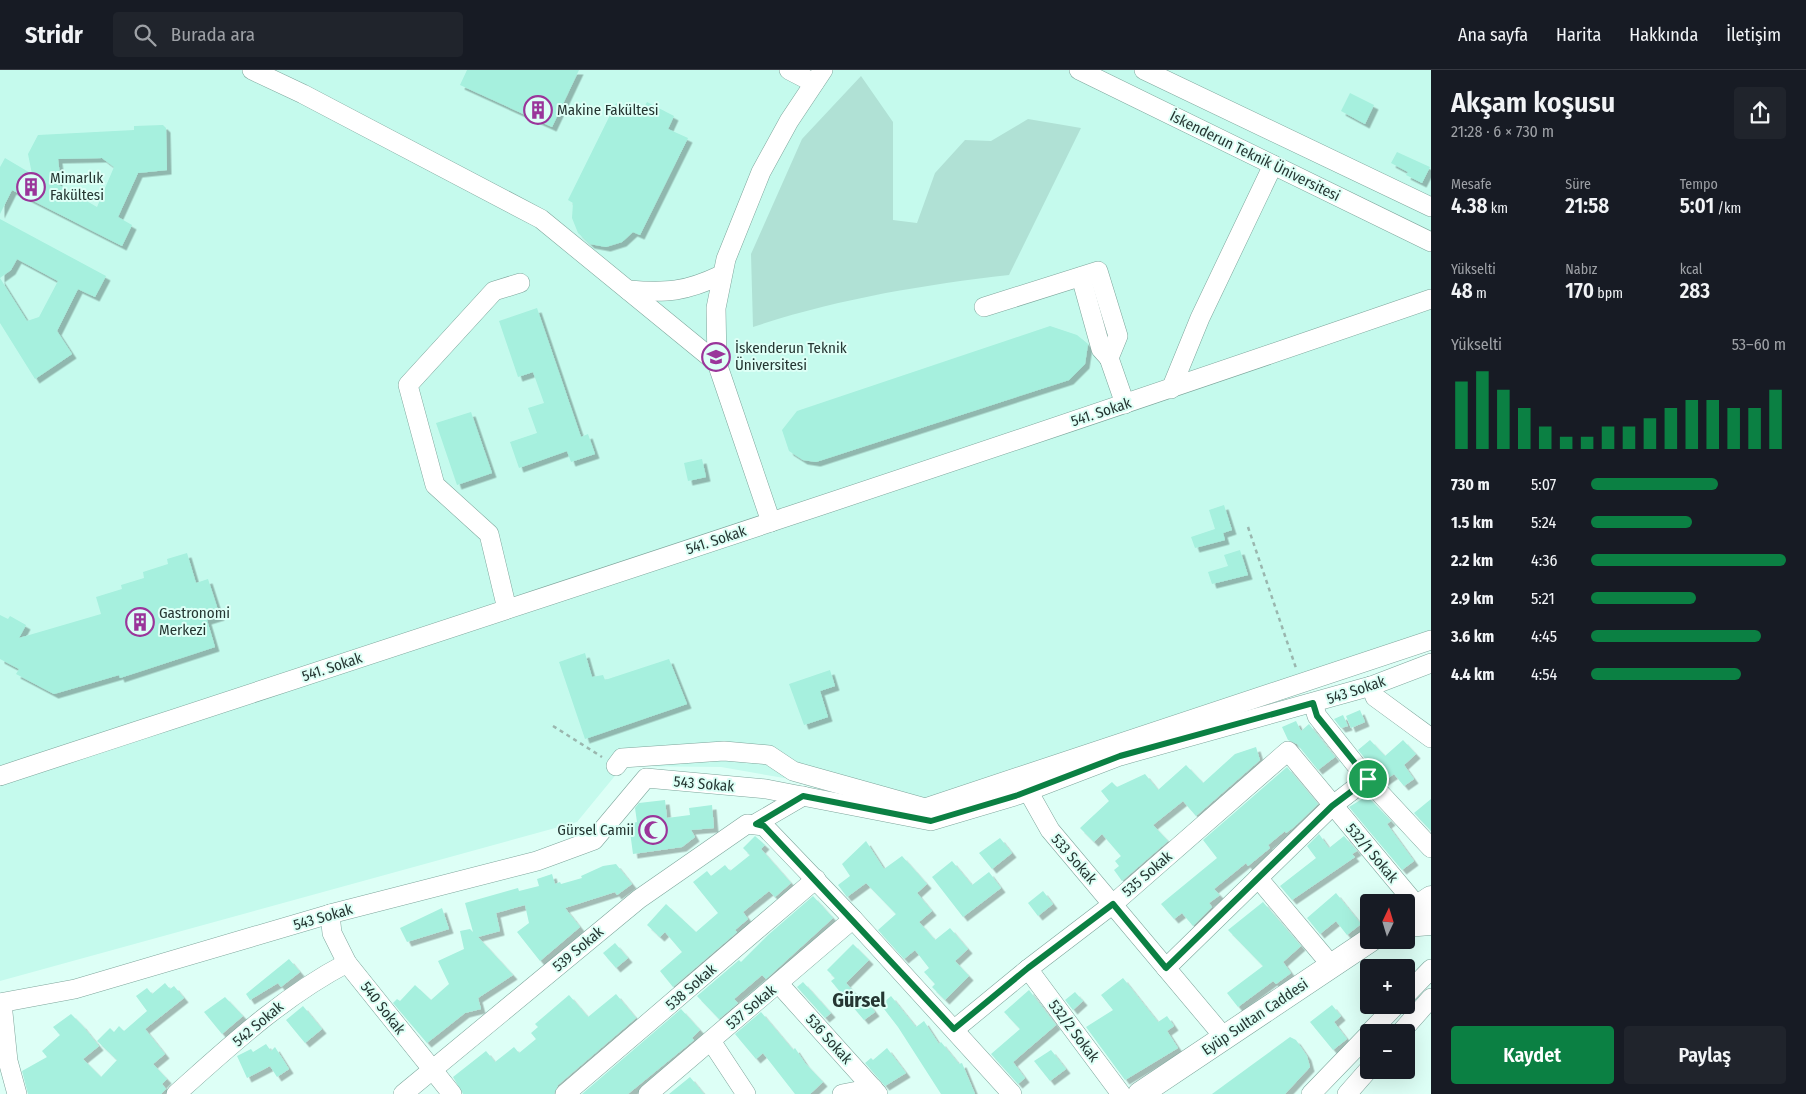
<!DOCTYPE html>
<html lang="tr">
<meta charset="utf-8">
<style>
body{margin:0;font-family:"Fira Sans Condensed",sans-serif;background:#20242c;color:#f1f3f6;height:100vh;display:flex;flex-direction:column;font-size:19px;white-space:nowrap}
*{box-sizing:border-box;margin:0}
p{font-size:16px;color:#9ea1a6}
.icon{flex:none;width:28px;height:28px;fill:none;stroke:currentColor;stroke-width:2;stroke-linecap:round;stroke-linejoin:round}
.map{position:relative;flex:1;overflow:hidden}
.details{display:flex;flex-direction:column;background:#171b24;width:375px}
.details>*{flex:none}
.needle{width:32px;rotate:4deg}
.controls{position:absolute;left:1360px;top:824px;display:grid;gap:10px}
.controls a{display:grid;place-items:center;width:55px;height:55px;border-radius:5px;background:#171b24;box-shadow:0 5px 20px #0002;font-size:25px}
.pin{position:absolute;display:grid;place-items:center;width:42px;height:42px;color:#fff;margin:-21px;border:2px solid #fff;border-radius:50%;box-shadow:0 1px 5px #0007}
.round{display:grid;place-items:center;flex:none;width:52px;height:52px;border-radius:5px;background:#20242c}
.overview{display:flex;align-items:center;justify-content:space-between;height:85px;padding:0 20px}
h1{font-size:28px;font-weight:600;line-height:38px}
.stats{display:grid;grid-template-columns:repeat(3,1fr);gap:8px;height:85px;padding:5px 20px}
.stats div{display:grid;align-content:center}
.stats b{font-size:21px;font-weight:600}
.stats small{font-size:14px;font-weight:400}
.stats p{font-size:14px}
.chart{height:140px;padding:10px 20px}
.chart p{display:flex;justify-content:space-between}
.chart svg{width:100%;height:90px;margin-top:5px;stroke:#0b8043;stroke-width:6}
.cta{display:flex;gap:10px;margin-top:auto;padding:10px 20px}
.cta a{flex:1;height:58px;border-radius:5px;background:#0b8043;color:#fff;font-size:20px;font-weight:600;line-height:58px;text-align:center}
.cta a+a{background:#20242c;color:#f1f3f6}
ul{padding:0 20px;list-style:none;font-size:16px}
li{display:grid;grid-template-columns:80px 60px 1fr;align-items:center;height:38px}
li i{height:12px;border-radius:6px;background:#0b8043}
header{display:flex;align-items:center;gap:30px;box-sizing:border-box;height:70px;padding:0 25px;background:#171b24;border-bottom:1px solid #363941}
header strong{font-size:24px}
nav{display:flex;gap:28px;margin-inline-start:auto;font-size:18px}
.search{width:350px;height:45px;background:#20242c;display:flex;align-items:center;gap:12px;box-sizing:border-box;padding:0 18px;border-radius:5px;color:#9ea1a6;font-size:19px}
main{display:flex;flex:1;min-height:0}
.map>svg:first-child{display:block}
</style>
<header>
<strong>Stridr</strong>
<div class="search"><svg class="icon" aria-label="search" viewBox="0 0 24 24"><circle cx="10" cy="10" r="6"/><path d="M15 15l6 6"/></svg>Burada ara</div>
<nav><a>Ana sayfa</a><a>Harita</a><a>Hakkında</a><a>İletişim</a></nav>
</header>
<main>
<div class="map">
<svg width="1431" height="1024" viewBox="0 0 1431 1024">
<defs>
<filter id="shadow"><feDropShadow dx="4.5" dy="4.5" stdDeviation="0" flood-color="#0004"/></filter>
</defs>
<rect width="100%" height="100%" fill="#ddfff6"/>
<polygon fill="#c5faed" points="0,0 1431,0 1431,574 925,744 836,717 721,697 623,696 577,752 0,911"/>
<path fill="#b0e1d5" d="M861 6 893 52V150L917 153 935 103 965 70 991 71 1028 49 1081 58 1009 205C922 215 837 229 753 257L751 184 802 69Z"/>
<g fill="#a6f0de" fill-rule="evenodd" filter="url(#shadow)">
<polygon points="467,0 579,0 552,57 460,15"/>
<polygon points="1350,23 1374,35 1365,54 1341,41"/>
<polygon points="647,32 674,46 668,59 688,68 640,165 633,162 622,172 606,177 590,174 578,163 572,148 573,133 568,130 616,33 640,45"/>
<path d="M163 55 166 58 167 100 138 103 118 147 132 155 122 176 12 120 0 144V97L5 88 32 104 28 84 38 65 134 60V56ZM102 88 114 97 97 137 57 114 60 105 58 89Z"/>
<polygon points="1397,82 1430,97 1422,113 1406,105 1408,102 1391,93"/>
<path d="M0 149 106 206 95 227 78 219 57 261 72 284 35 309 0 253ZM17 189 58 211 39 247 27 251 0 208 11 200Z"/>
<polygon points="537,238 581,367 588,364 595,384 571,392 567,381 519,398 510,372 537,363 528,338 544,333 533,302 518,307 499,251"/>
<polygon points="1050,256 1077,265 1088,274 1085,294 1069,310 816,392 803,390 789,381 782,360 797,341"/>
<polygon points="471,342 492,403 457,415 436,353"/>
<polygon points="702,389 706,407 688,411 684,393"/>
<polygon points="1224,435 1232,460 1223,463 1225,470 1195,478 1191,467 1215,459 1209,440"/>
<polygon points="1240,480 1248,505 1212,514 1208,502 1228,496 1224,485"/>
<polygon points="187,483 196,513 208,509 220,546 207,550 215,577 120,608 119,605 54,624 16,604 19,599 0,589 0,545 8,549 10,546 26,555 19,568 101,544 96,527 122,519 121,515 144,508 143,502 168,494 167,489"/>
<polygon points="585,583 592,607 603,605 605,610 669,589 687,634 585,669 559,592"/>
<polygon points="830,600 835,616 820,621 828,647 804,655 789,614"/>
<polygon points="1360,640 1365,652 1351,658 1346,646"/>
<polygon points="1343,645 1348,656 1341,658 1334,649"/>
<polygon points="1296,651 1301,661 1309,654 1335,687 1318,700 1297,674 1288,670 1282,657"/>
<polygon points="1370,670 1385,686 1403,670 1416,684 1404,695 1414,709 1404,716 1394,704 1384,711 1358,680"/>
<polygon points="1256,677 1260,690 1196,746 1183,731 1153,755 1168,771 1122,811 1114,800 1119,796 1115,791 1121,786 1102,764 1094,772 1080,758 1109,731 1101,721 1112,712 1117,717 1145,704 1158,720 1186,695 1203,713 1235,684"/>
<polygon points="1287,697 1318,734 1294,757 1286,763 1285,761 1268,775 1270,778 1248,796 1246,793 1214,819 1220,825 1209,833 1212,837 1193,856 1182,843 1174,849 1161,834 1217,788 1203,770"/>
<polygon points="1367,726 1391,751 1387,754 1414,791 1402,800 1349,737"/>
<polygon points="1431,729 1431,761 1414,743"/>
<polygon points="665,730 667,748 690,745 689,738 712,735 714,758 691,760 695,767 682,777 633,784 629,754 637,752 635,738 639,733"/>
<polygon points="1319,764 1329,778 1344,766 1357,781 1352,784 1355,787 1292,830 1280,816 1316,788 1307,776"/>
<polygon points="755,766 765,775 761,779 791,813 775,827 769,821 743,842 748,849 735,860 737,862 673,917 660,901 682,882 665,862 660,867 647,855 666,834 696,862 718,843 693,812 707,801 711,806 725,795 730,801 750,785 743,778"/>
<polygon points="1000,768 1012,783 992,799 979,783"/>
<polygon points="866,771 884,799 902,786 927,814 917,823 932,841 919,852 935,870 950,858 968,879 955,891 969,906 945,930 932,917 935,914 924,902 929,898 915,880 904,889 878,860 896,844 866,813 847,827 838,815 850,806 842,794"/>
<polygon points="952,791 972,815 989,802 1001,818 963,847 932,807"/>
<polygon points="616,794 632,814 617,825 615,822 565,838 580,857 540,891 517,862 529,853 525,835 496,843 500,861 478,867 513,905 478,928 481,939 465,943 427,973 393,933 397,929 400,931 415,915 431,930 449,914 438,891 464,879 460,861 470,859 473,862 465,833 518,818 519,821 539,816 537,809 552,804 555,814 560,812 561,814 582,808 581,806 603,796"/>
<polygon points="1043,821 1053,834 1038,846 1028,833"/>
<polygon points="1336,823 1361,854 1347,865 1336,851 1320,864 1307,848"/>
<polygon points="813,826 833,848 766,909 762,905 734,929 738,933 719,949 697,926 739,890 741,892 768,865"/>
<polygon points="1263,832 1301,876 1283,892 1291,903 1276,914 1273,911 1238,937 1227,923 1263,896 1228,860"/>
<polygon points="442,838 449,859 407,872 400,858"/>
<polygon points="615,873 628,888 616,898 603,883"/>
<polygon points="853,874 869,890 846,913 865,935 868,933 875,942 864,950 831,911 835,908 827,900"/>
<polygon points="289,889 300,902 281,917 278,913 250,930 246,924"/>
<polygon points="1123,908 1158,952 1167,946 1174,956 1167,961 1178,978 1125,1010 1086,957 1113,940 1101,925"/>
<polygon points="803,912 831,943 825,948 797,917"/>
<polygon points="165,913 170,919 174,916 184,928 145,959 165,984 153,994 167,1009 162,1014 166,1019 161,1024 28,1024 22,1001 47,987 42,981 60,965 53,957 71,944 82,955 99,976 83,989 101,1007 117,990 97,971 110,958 114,962 119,956 124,961 147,941 136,926 147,918 152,924"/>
<polygon points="1029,920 1056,955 1013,992 1025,1008 1018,1014 991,984 1020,959 1004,942"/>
<polygon points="1075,922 1083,931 1073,940 1065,930"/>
<polygon points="616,924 636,948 558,1015 554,1024 463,1024 453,1007 486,981 495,992 514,977 519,983 536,969 531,963 538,957 535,954 569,925 588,947"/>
<polygon points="891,926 916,957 924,951 939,974 941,972 959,994 962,993 975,1024 941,1024 898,957 881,935"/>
<polygon points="225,927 243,946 222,964 204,942"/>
<polygon points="1332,935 1341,946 1334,952 1347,969 1333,980 1310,952"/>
<polygon points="303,936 322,959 305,973 286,950"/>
<polygon points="681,939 700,960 692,968 694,970 628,1024 582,1024"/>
<polygon points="761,942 793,980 795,978 805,993 823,1012 810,1024 795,1024 763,983 756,989 735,964"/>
<polygon points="1290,967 1296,970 1307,986 1310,997 1285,1024 1212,1024"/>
<polygon points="266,974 271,981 275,977 289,999 277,1007 270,996 247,1008 237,986 251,979 253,982"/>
<polygon points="887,978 906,1003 885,1016 865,993 871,988 873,990"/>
<polygon points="1051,980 1066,999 1050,1011 1034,991"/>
<polygon points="690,1007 704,1024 669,1024"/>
</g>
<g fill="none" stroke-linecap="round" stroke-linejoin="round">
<defs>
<g id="minor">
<polyline points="252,0 303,24 541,149 717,293 771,452"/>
<polyline points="789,0 814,13"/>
<polyline points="1079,0 1431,172"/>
<polyline points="1144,0 1431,137"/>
<polyline points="1081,207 1101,279 1109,288"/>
<path d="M628 220C667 223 685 222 721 205"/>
<polyline points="984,237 1098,201 1118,266 1109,288 1125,334"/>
<polyline points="717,293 716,238 726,189 761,102 789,51 823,0"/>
<polyline points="1171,319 1200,248 1273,95"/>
<polyline points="507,539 489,464 435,415 408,315 494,221 520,213"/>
<polyline points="1371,616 1375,627 1431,668"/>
<polyline points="1313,633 1317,646 1367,709 1431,778"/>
<polyline points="616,696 622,688 724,681 769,685 793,701 925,738 1431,570"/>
<path d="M0 706C478 549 956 393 1431 229"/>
<polyline points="1028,721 1050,760 1224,967"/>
<polyline points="755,754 803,726"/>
<polyline points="1258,808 1332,896"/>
<polyline points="330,844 332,863 347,893 452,1024"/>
<polyline points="1166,898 1332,736 1367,709"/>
<polyline points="1028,899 1121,1024"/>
<polyline points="779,914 878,1024"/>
<polyline points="1406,925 1431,899"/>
<polyline points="0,933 75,919 330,844 537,791 594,770 646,708 766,719 931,751 1018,725 1120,686 1371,616 1431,593"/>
<polyline points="2,933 8,991 17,1024"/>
<polyline points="955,959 1028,899 1113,834 1288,681 1418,837"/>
<polyline points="1370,962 1396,935"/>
<polyline points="1401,962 1431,928"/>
<polyline points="711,971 746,1024"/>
<path d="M176 1024C230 976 282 927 347 893"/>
<polyline points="403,1024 639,829 747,754 764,756 853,849 1012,1024"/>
<polyline points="565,1024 816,809"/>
<polyline points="648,1024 853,849"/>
<polyline points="842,1024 873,1018"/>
<polyline points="1311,1024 1369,964"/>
<polyline points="1347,1024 1369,999"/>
</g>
<g id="major">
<polyline points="1406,845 1431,828"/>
<polyline points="1406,855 1431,853"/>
<polyline points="1140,1024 1370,870"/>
</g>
</defs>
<use href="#minor" stroke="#7da59b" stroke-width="20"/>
<use href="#major" stroke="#7da59b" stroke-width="25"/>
<g stroke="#9ab6ae" stroke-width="2.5" stroke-dasharray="4 4" stroke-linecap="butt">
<polyline points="1248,457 1296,598"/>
<polyline points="553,656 602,687"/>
</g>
<use href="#minor" stroke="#fff" stroke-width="19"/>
<use href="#major" stroke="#fff" stroke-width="24"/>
</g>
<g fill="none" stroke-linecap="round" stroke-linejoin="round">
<defs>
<polygon id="route" points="1313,633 1317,646 1368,709 1332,736 1166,898 1113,834 1028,898 954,959 764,756 756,754 803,726 931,751 1018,725 1120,686"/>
</defs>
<use href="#route" stroke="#fff" stroke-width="10"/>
<use href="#route" stroke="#0b8043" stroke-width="6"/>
</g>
<defs>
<symbol id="building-ring" viewBox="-11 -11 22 22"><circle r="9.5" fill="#ddfff6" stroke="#9a359a" stroke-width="1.5"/><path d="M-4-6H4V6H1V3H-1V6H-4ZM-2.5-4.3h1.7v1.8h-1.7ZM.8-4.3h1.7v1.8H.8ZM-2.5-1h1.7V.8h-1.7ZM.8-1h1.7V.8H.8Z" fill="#9a359a"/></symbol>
<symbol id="university-ring" viewBox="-11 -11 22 22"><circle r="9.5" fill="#ddfff6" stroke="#9a359a" stroke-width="1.5"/><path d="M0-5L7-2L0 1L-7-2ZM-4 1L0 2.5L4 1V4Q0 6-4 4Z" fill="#9a359a"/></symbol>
<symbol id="mosque-ring" viewBox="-11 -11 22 22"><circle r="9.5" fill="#ddfff6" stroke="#9a359a" stroke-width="1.5"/><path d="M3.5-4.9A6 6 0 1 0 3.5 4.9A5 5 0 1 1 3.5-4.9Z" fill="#9a359a"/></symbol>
</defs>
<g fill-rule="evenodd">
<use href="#building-ring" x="522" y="24" width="32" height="32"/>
<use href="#building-ring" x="15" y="101" width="32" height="32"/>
<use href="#university-ring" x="700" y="271" width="32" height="32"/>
<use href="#building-ring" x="124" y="536" width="32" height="32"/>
<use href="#mosque-ring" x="637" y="744" width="32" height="32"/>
</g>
<g text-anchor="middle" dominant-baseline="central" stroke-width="4" stroke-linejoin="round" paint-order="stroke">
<g font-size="15" fill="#253632" stroke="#ddfff6" text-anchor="start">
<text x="557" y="40">Makine Fakültesi</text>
<text x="50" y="108">Mimarlık<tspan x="50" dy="17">Fakültesi</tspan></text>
<text x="735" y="278">İskenderun Teknik<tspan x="735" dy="17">Üniversitesi</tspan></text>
<text x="159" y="543">Gastronomi<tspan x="159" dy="17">Merkezi</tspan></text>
<text x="634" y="760" text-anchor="end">Gürsel Camii</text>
</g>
<g font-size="15" fill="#253632" stroke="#ddfff6">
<text transform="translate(1255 86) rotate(26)">İskenderun Teknik Üniversitesi</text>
<text transform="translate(1101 342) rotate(-18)">541. Sokak</text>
<text transform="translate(716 470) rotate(-18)">541. Sokak</text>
<text transform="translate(332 597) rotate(-18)">541. Sokak</text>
<text transform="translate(1356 620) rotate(-18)">543 Sokak</text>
<text transform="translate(704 714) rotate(5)">543 Sokak</text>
<text transform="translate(1372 783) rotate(50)">532/1 Sokak</text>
<text transform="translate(1074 789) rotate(49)">533 Sokak</text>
<text transform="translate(1147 804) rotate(-41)">535 Sokak</text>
<text transform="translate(323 847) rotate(-16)">543 Sokak</text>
<text transform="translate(578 879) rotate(-40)">539 Sokak</text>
<text transform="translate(691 917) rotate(-41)">538 Sokak</text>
<text transform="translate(751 937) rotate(-40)">537 Sokak</text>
<text transform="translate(383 938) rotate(52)">540 Sokak</text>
<text transform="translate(1255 947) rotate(-34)">Eyüp Sultan Caddesi</text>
<text transform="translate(258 954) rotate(-40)">542 Sokak</text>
<text transform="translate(1074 961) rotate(53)">532/2 Sokak</text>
<text transform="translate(829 969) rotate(48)">536 Sokak</text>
</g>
<g font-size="20" font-weight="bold" fill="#253632" stroke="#ddfff6">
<text x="859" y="930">Gürsel</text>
</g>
</g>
</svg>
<div class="controls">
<a><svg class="needle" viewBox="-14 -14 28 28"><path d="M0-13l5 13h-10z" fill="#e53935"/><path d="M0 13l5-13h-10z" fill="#9ea1a6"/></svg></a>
<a>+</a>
<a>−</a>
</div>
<div class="pin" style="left:1368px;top:709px;background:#1e9e55"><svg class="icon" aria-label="arrive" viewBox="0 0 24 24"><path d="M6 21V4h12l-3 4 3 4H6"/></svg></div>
</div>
<section class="details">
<div class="overview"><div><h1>Akşam koşusu</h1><p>21:28 · 6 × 730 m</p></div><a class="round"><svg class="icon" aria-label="share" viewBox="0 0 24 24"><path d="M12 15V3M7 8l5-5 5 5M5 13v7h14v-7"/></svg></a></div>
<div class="stats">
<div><p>Mesafe</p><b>4.38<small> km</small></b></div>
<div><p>Süre</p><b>21:58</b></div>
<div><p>Tempo</p><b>5:01<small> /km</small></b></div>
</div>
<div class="stats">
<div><p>Yükselti</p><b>48<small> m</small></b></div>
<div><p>Nabız</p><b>170<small> bpm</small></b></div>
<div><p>kcal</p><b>283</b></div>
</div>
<div class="chart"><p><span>Yükselti</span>53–60 m</p>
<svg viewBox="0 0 160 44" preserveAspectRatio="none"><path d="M5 44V11M15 44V6M25 44V15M35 44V24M45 44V33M55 44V38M65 44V38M75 44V33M85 44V33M95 44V29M105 44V24M115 44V20M125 44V20M135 44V24M145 44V24M155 44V15"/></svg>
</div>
<ul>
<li><b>730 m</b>5:07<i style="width:65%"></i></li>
<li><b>1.5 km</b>5:24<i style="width:52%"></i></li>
<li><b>2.2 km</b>4:36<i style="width:100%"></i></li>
<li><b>2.9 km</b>5:21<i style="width:54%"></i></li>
<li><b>3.6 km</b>4:45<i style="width:87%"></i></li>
<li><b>4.4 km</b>4:54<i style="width:77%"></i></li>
</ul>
<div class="cta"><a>Kaydet</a><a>Paylaş</a></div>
</section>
</main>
